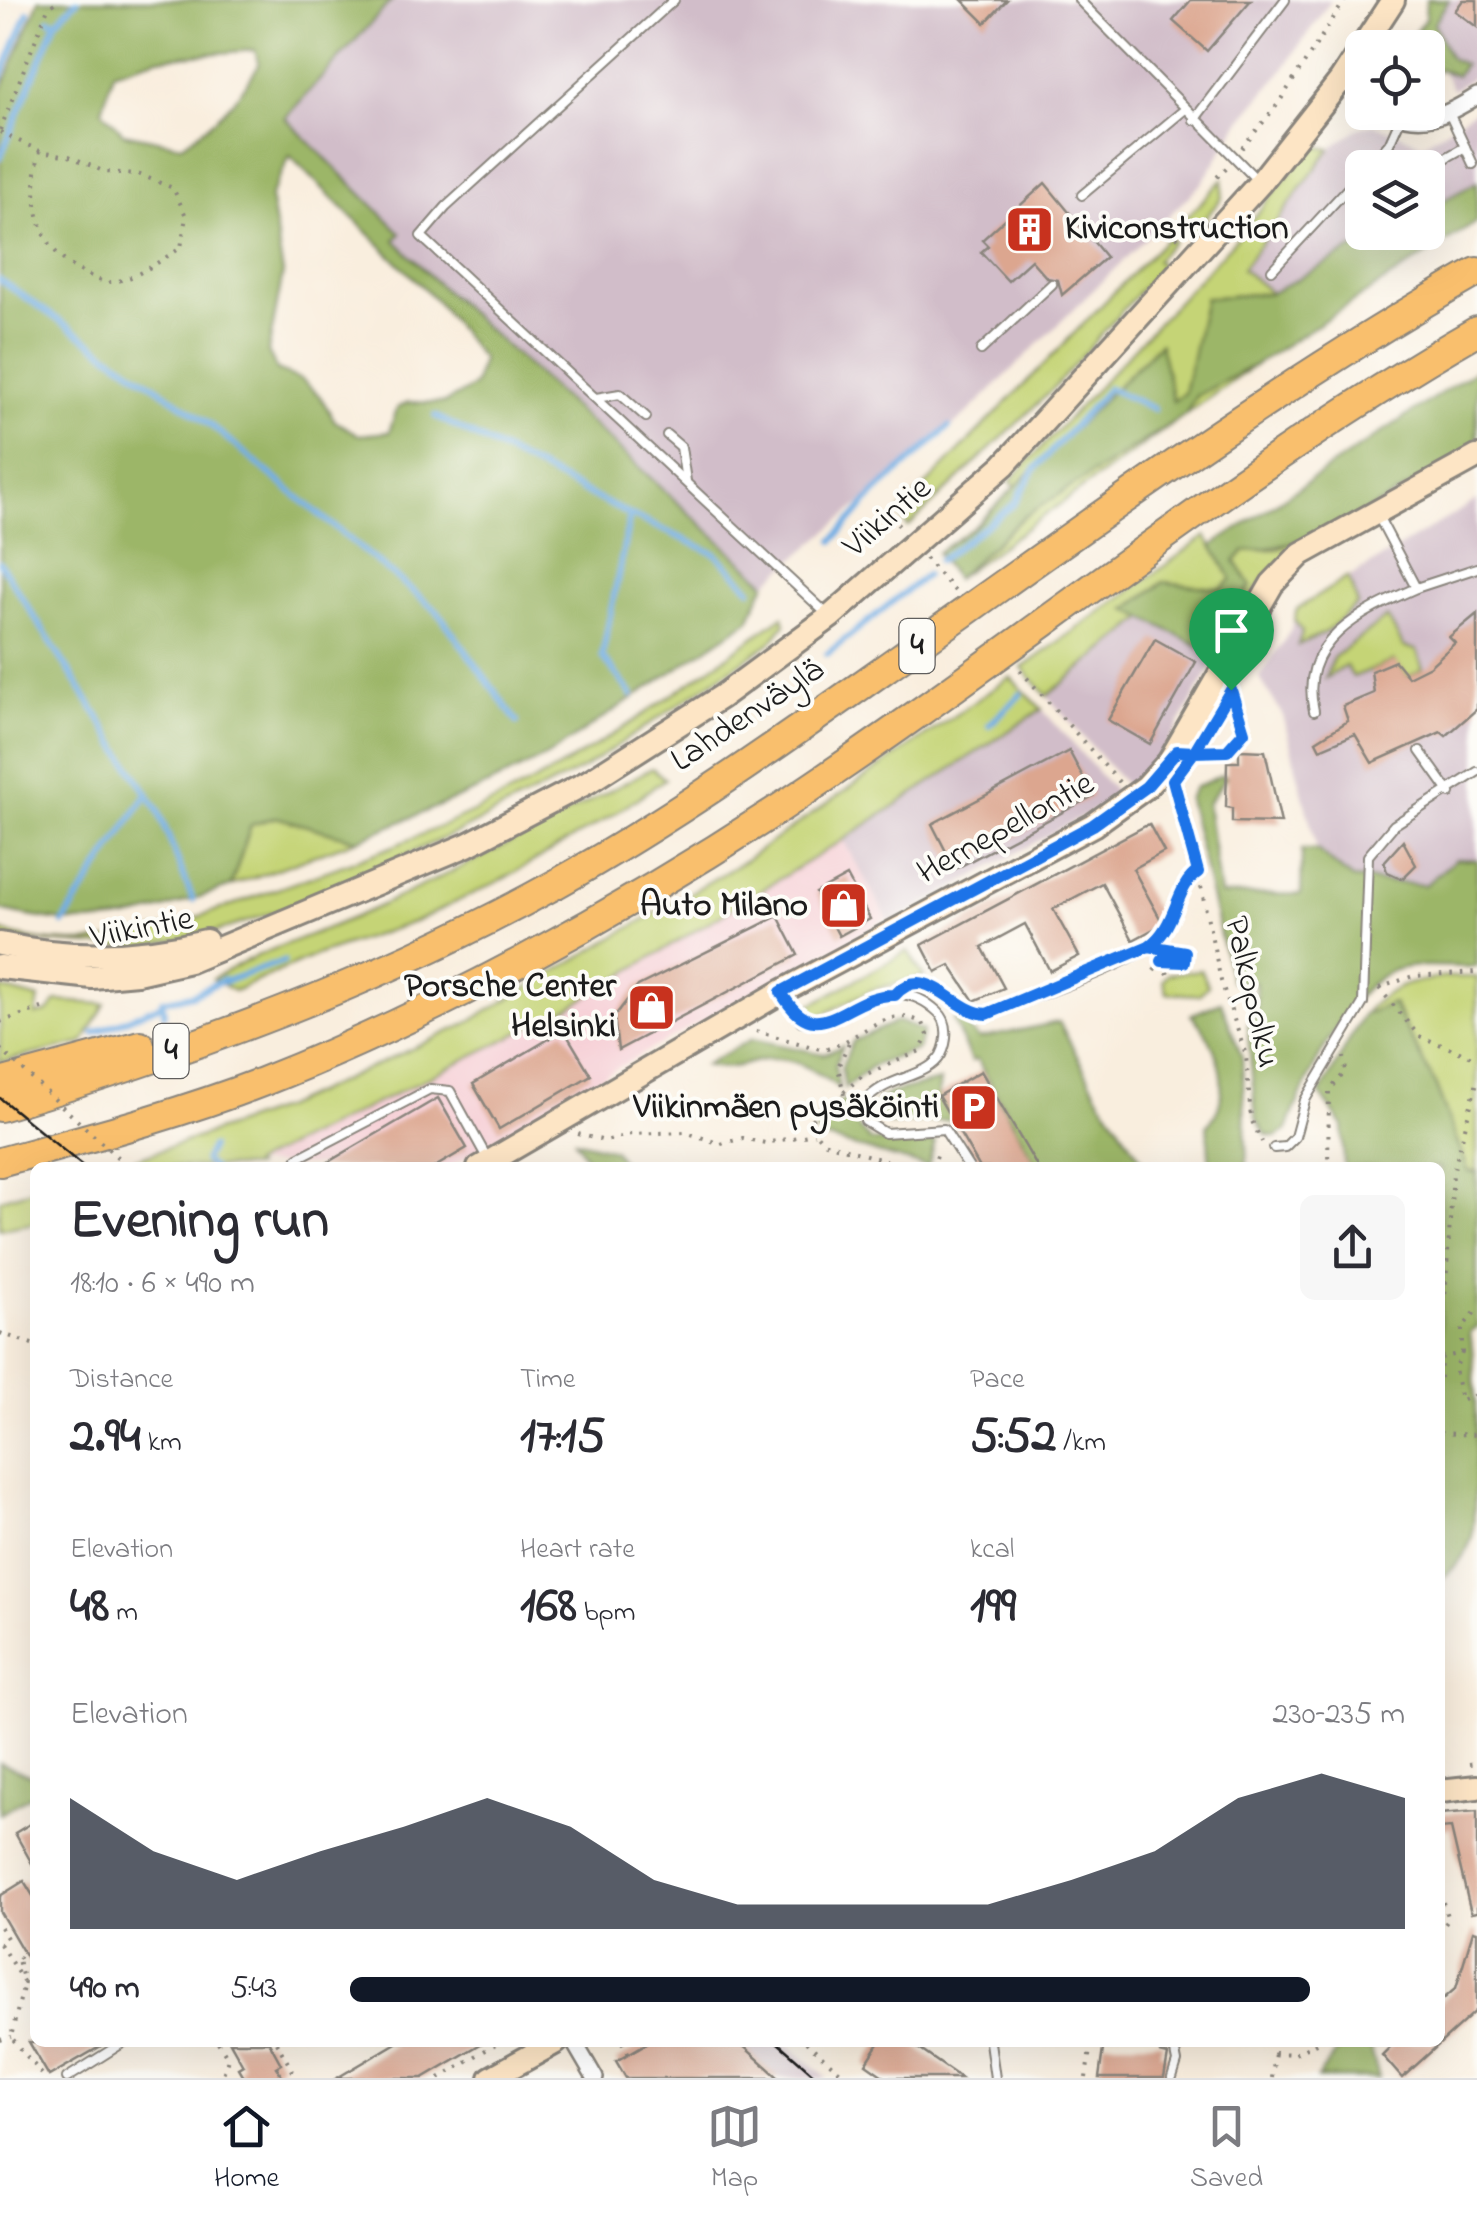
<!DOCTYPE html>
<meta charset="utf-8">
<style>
body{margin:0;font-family:"Indie Flower",sans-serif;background:#f7f7f7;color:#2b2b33;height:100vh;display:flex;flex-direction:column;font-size:38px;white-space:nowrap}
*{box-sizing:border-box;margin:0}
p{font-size:32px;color:#7c7c81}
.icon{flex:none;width:55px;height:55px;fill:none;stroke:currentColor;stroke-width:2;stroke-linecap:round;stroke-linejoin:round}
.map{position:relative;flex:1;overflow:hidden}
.drawer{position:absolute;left:30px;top:1162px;width:1415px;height:885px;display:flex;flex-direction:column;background:#fff;border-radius:15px;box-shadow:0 10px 40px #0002}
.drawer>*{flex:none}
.buttons{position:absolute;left:1345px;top:30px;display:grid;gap:20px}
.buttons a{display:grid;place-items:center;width:100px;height:100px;border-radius:15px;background:#fff;box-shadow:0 10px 40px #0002;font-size:50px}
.pin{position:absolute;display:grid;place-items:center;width:85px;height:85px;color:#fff;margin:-102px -42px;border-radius:50% 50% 50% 0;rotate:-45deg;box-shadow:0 0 10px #0007}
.pin .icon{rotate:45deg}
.round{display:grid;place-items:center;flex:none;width:105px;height:105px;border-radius:15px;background:#f7f7f7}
.summary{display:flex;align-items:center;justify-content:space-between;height:170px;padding:0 40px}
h1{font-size:55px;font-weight:800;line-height:75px}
.figures{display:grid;grid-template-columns:repeat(3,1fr);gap:15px;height:170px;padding:10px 40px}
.figures div{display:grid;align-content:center}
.figures b{font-size:50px;font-weight:800}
.figures small{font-size:28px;font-weight:400}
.figures p{font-size:28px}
.chart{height:280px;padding:20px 40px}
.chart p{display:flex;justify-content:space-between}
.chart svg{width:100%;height:180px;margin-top:10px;fill:#111827;opacity:.7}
ul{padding:0 40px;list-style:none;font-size:32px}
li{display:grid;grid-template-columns:160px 120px 1fr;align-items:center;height:75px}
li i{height:25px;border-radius:12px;background:#111827}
.menu{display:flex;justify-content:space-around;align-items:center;height:140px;border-top:2px solid #e1e1e2;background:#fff;font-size:28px;color:#7c7c81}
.menu a{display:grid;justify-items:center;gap:5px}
.menu .selected{color:#111827}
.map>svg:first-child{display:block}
</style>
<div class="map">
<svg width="1477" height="2078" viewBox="0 0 1477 2078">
<rect width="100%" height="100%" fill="#fdfcf7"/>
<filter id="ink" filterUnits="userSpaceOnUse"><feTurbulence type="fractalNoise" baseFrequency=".01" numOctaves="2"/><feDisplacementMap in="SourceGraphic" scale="20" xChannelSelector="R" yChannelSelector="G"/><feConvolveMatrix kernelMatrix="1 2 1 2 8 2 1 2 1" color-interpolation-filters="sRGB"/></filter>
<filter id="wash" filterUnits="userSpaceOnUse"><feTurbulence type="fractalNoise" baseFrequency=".0048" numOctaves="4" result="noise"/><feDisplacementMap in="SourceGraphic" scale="40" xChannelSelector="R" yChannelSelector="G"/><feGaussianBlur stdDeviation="2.25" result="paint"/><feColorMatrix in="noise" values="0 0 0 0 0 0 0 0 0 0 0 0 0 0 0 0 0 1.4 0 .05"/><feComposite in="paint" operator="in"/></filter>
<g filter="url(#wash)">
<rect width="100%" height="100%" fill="#f9eede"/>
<polygon fill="#f6cfd6" points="843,840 888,919 626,1063 449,1167 253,1164 569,1008"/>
<g fill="#d1bdc9">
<polygon points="392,0 1331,0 1283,70 1241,120 1202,183 966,415 766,583 441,287 395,239 400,234 285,117"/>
<polygon points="1449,0 1477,0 1477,75 1453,90 1428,49 1434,23"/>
<polygon points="1477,109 1477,182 1428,209 1428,168 1362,168 1362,232 1383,233 1271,293 1242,270 1330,149 1357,129 1374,124 1423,144"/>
<polygon points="1477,500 1477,860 1456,859 1425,885 1352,879 1317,850 1283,716 1259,677 1291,630 1297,609"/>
<polygon points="1144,618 1218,655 1163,753 1129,789 1047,696"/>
<polygon points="1042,709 1119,796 890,923 843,840"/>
<polygon points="739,2043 786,2043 828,2078 779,2078"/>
</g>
<g fill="#c5d476" stroke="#707849" stroke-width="2.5">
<polygon points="1313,145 1330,149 1242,269 1271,293 1205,298 1185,393 1173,402 1159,344 1016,487 1010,481 1233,242"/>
<polygon points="1223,179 1222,198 1194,231 1180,233 1177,227"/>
<polygon points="1167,238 1173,241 1156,260 1162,266 1051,391 908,527 899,513"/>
<polygon points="1258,363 955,579 1022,518 1186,414 1196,396"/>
<path d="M1316 535C1263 568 1247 602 1218 655L1213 653 1225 619 1251 586 1235 561 1246 550 1278 549Z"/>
<polygon points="1206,536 1232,579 1221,589 1163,582 1128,608 1144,618 1047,696 1022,668"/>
<polygon points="1348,577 1358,604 1326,632 1298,645 1302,632 1294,620 1297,609"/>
<path d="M783 616 785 624 770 643 584 768 460 831 287 908 210 934 136 948 0 939V931C91 961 172 926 257 896 348 864 438 832 524 787 615 739 699 676 783 616Z"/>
<polygon points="1387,617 1404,647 1417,650 1423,669 1408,677 1394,661 1353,677 1346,666 1325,678 1334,657"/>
<polygon points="1010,677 1042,709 843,840 569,1008 253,1164 255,1167 142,1167 135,1159 282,1108 462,1026 741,863"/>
<path d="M652 768 665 779 616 813 507 877 417 921 316 955 234 991 213 979C260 949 314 936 366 912 463 868 558 819 652 768Z"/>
<polygon points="276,817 357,840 231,886 250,825"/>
<polygon points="908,951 924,977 871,990 818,1017 806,1015 807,1007"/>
<polygon points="1201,970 1208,986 1199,995 1167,993 1163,981 1168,974"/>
<path d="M1448 977H1477V1172H1469L1435 1084 1393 1003 1363 1015C1387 986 1412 981 1448 977Z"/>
<polygon points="0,988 39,999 36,1015 48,1012 57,1001 105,1004 83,1043 0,1062"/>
<polygon points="35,1189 35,1223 0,1229 0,1199"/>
</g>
<g fill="#9cb667" stroke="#5c6942" stroke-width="2.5" fill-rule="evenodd">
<path d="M39 0H392L285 118 401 233 395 240 441 287 766 583 749 620 547 756 475 791 357 840 276 817 251 825 231 886C135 920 102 934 0 910V93ZM255 50 259 64C239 100 215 122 182 145L123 133 102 110 113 72 158 58ZM290 156 434 298 482 359 474 386 444 403 408 402 397 408 389 432 359 435 335 421 320 396 302 380 277 370 268 352 283 273 270 197Z"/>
<polygon points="1426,0 1449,0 1434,23 1450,58 1464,65 1456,76 1439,69 1428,77 1428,48 1404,47 1425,19"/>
<polygon points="1477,182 1477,222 1258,363 1196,396 1186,414 1022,518 955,579 937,553 974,527 1160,344 1173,401 1184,393 1205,298 1271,293 1383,233 1428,232 1428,209"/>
<path d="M1477 369V447C1406 486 1328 546 1245 551L1235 561 1251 586 1226 619 1213 653 1127 609 1164 582 1221 589 1232 579 1212 546Z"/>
<path d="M1221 775 1226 777 1207 804 1220 895 1301 894 1302 850H1317L1352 879 1425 885 1456 859 1477 860V967C1452 968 1415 962 1392 971 1348 987 1301 1088 1287 1130L1276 1137 1266 1135 1256 1118 1247 1024 1257 1017 1255 982 1231 981 1188 799 1194 788Z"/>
<path d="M1221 1002 1242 1057 1247 1167H1210L1207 1126C1235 1097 1219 1041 1191 1015Z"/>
<path d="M1392 1003 1435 1084 1469 1172H1477V1327L1470 1332C1477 1379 1477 1493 1472 1537 1466 1556 1455 1568 1440 1580V1168L1344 1167 1343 1126 1320 1094 1363 1015Z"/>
<polygon points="959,1018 979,1039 1059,1022 1099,1097 1147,1167 1038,1167 977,1060 971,1061 953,1020"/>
<polygon points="897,1021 923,1031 918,1049 872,1066 845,1088 841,1068 853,1041"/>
<path d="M752 1039 824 1054 843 1046 835 1066 839 1088C815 1070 790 1053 758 1061 737 1066 726 1071 704 1065Z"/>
<polygon points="940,1081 938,1096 952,1120 890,1124 875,1115 877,1101 890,1093"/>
<polygon points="843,1100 853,1104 853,1122 871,1141 935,1142 928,1167 823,1138 816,1131 817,1120"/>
<polygon points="575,1140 614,1150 626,1167 592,1167"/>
<polygon points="0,1763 35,1777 35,1793 0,1814"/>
<polygon points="1344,2042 1369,2043 1379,2078 1317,2078"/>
</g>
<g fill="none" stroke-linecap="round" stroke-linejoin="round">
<g stroke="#73afe4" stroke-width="6">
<polyline points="49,19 56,22 77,0"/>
<polyline points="0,80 28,12"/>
<polyline points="0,158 56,22"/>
<polyline points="0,280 203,419 438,612 517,722"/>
<polyline points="435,416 630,515 602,656 632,695"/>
<polyline points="631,515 716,554 751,589"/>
<polyline points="833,541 875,493 949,427"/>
<polyline points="939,561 1014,504 1035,469 1108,388 1154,409"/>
<polyline points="0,563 158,810 193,900"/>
<polyline points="827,654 926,575"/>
<polyline points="989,725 1021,694"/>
<polyline points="63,923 148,793"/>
<polyline points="223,982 284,961"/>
<polyline points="164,1014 162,1001 192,995 223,980"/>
<polyline points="94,1033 161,1005"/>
<polyline points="211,1147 204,1161 213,1168"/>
</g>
</g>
<g id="blocks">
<g fill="#dca68f">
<polygon points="962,0 1007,0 985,23"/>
<polygon points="1191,0 1251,0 1207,51 1173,21"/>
<polygon points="1463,0 1477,0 1477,27 1455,11"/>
<polygon points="1045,183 1106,257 1062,295 1058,280 1047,278 1031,260 1008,281 981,252 988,246 982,240"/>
<polygon points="1477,614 1477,709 1446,736 1441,732 1372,763 1355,734 1320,749 1316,741 1348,721 1343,706 1374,693 1371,671 1395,661 1408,677 1430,666 1455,643 1449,637"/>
<polygon points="1155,639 1196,662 1150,744 1108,720"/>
<polygon points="1239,750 1265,751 1281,823 1232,822 1232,808 1226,807 1227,762 1239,762"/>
<polygon points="1069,751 1093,796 955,869 932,824"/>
<polygon points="1149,824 1164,852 1133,869 1162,922 1159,926 1133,940 1102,883 1053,909 1079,956 1050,971 1025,924 982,947 1004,988 974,1001 950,965 936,972 922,945"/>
<polygon points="1403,841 1416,865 1402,879 1387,872 1384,862"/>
<polygon points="847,876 870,919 839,936 816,893"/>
<polygon points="778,916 798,955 618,1050 614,1017 638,986"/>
<polygon points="564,1030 591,1075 499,1129 473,1084"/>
<polygon points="981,1071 1038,1168 980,1168 938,1096"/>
<polygon points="438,1098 467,1148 433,1168 318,1168"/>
<polygon points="1477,1811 1477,1912 1471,1913 1451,1828 1440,1829 1440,1814"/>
<polygon points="35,1821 35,1869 15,1833"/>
<polygon points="24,1881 35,1899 35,1972 0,1912 0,1896"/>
<polygon points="1473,1931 1477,1932 1477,2010 1402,2078 1382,2055 1395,2042 1440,2042 1440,2002 1456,1988"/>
<polygon points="29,2042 108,2042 49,2076"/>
<polygon points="230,2042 269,2042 281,2064 276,2067 283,2078 244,2078 238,2068 243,2065"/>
<polygon points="398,2042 484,2042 423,2078 337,2078"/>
<polygon points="649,2042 739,2042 779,2078 626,2078 616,2061"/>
<polygon points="880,2042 909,2042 961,2078 886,2078 866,2064"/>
<polygon points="1104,2042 1162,2042 1160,2053 1168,2055 1164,2078 1099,2078"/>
</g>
</g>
</g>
<g filter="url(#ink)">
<use href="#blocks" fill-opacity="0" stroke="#8a857d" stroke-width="2.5"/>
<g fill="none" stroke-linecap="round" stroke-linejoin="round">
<defs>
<g id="lane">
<polyline points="674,0 446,207 421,236 827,614"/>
<polyline points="1079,0 1259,182"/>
<polyline points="1449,113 1473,164"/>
<polyline points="1194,120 1285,0"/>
<polyline points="1368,168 1389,144 1401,117"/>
<polyline points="1428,168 1465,147"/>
<polyline points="1082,195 1184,110"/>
<polyline points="1272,270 1362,173"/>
<polyline points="981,350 1052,284"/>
<polyline points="596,398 620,394 646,417"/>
<polyline points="667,435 681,447 686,481"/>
<polyline points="1377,514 1416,588 1477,568"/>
<path d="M1314 711C1297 641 1362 612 1416 588"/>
<polyline points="1178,751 1227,751 1244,731 1225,674"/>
<polyline points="1420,751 1450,793"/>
<path d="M895 995C932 954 954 1027 1005 1008 1042 994 1134 964 1160 938 1177 920 1177 884 1197 872"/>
<path d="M783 996 801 1021C851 1029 887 964 938 1012 949 1022 948 1041 941 1055 927 1079 884 1076 864 1103L865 1121 885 1133 944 1129 969 1168"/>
<polyline points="1274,1148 1285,1147 1295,1137 1305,1100 1363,1003 1368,856 1394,825 1477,772"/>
<polyline points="295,1168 298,1158 430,1089 450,1091 487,1158"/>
<polyline points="990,2042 995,2078"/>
<polyline points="67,2078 124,2042"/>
<polyline points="1172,2078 1177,2062 1173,2042"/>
</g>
<g id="street">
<polyline points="1341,80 1362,93"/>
<path d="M1391 112C1424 127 1449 114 1477 96"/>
<polyline points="574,2042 595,2078"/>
</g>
<g id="secondary">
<path d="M0 944C69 959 138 958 206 941"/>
<polyline points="0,967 92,977 137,973 190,961 467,845 588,782 721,697 830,617 1004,465 1260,183 1341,80 1393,0"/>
<polyline points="479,1168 781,992 1093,825 1146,787 1169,762 1272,584 1301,554 1477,457"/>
<polyline points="1440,1791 1477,1787"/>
<polyline points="491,2078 556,2042"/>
</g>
<g id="highway">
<polyline points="0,1083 140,1045"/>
<path d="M0 1107C190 1051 382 981 556 884 676 817 788 737 900 658 1089 524 1275 387 1477 272"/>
<path d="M0 1162C88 1138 177 1115 262 1082 435 1014 621 912 777 810 1013 655 1231 472 1477 331"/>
</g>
</defs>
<use href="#lane" stroke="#8a857d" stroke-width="12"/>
<use href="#street" stroke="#8a857d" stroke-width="20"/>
<use href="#secondary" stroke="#8a857d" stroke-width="28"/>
<use href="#highway" stroke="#8a857d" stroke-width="32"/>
<g stroke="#8a857d" stroke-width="4" stroke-dasharray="2.5 8" stroke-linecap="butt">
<polyline points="0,130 48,8 59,0"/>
<path d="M0 132 40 151 69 156 105 172 138 174 173 188 186 216 181 248C160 260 136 280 111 282 101 283 91 276 82 272 36 250 28 196 40 151"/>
<polyline points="1242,148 1278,104 1345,0"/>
<polyline points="1217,177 1227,167"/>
<polyline points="1168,230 1181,240"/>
<polyline points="890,516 900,527"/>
<polyline points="925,558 955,591"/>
<polyline points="1020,670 1120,783"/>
<polyline points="1174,785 1194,858"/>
<polyline points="1201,887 1221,981 1246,1055 1251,1119 1262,1142"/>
<polyline points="1154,971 1161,961 1184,963 1185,952 1168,949"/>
<polyline points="1168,974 1161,961 1171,949"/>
<polyline points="1379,988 1419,1036 1477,1059"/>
<polyline points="1379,988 1413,976 1477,972"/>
<polyline points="0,1022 42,1008"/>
<path d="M756 1031 823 1050C857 1043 885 1002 923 1023L928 1035 920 1051 862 1076 812 1119 811 1128 823 1142 909 1168"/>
<polyline points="844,1095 838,1067 850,1040"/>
<polyline points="578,1134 605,1141 631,1134 685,1132 721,1144 743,1138 765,1143 814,1134"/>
<polyline points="933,1168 939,1148"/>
<polyline points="1328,1168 1329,1091 1346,1071 1344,1057"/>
<polyline points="0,1333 35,1345"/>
<polyline points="1462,1353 1462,1328 1477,1310"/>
<polyline points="1441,1358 1462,1353 1455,1369 1461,1401 1477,1394"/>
<polyline points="1440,1378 1453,1173 1477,1082"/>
<polyline points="1440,1433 1477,1435"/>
<polyline points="1469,1764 1477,1763"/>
<polyline points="1440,1892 1448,1920 1440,1931"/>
<polyline points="0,1927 7,1938 0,1944"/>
<polyline points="0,1944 24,1983 11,2037 45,2078"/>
<polyline points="30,1963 17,1956 24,1983 35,1984"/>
<polyline points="0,2040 11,2037"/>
<polyline points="218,2042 228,2058 222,2078"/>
<polyline points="276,2042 297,2078"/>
<polyline points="604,2042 607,2049"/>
<polyline points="622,2042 629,2054"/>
<polyline points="806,2042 847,2078"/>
<polyline points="1274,2042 1275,2053 1295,2054 1318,2042"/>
<polyline points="439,2078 499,2042"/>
<polyline points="1086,2078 1091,2042"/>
<polyline points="1272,2078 1275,2053"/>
</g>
<use href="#lane" stroke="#fff" stroke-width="8"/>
<use href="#street" stroke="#fff" stroke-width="15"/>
<use href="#secondary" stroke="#fde5c5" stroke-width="22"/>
<use href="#highway" stroke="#f9bf6d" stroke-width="28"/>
<g stroke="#1c1c1c" stroke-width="2.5">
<polyline points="0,1098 85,1168"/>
<polyline points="777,2042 818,2078"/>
</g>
<polyline stroke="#8a857d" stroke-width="4" stroke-dasharray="2.5 8" stroke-linecap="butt" points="0,1049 129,1168"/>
</g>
</g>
<g fill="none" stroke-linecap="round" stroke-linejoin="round" filter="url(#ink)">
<defs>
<path id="route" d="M1231 690 1194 752 1177 751 1146 787 1093 825 781 992C818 1057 846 993 895 995 927 960 953 1013 987 1014L1149 946 1185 952 1184 962 1162 961 1171 950 1149 946C1177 927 1175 886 1198 872L1173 780 1194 752 1227 751 1244 732 1231 690"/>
</defs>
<use href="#route" stroke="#fff" stroke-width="20"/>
<use href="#route" stroke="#1a73e8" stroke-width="12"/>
</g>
<defs>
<symbol id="building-square" viewBox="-11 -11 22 22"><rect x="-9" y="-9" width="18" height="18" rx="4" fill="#c8321e" stroke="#fdfcf7"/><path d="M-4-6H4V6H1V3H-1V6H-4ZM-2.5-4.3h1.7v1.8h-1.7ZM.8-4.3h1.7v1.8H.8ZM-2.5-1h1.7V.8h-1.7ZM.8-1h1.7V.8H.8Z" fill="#fff"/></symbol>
<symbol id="shop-square" viewBox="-11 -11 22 22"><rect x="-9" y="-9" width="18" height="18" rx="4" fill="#c8321e" stroke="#fdfcf7"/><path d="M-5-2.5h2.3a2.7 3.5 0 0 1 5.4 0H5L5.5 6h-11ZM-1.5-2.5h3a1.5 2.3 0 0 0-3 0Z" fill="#fff"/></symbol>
<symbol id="parking-square" viewBox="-11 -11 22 22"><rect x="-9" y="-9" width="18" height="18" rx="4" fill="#c8321e" stroke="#fdfcf7"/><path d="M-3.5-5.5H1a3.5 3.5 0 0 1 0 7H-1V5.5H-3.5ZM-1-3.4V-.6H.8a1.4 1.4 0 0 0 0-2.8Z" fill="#fff"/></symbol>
</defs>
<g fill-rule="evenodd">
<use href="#building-square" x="1002" y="202" width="55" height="55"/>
<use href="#shop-square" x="816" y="878" width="55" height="55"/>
<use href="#shop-square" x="624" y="980" width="55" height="55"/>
<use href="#parking-square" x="946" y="1080" width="55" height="55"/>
</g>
<g text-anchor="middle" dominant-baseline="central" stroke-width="8" stroke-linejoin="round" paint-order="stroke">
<g fill="#fdfcf7" stroke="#605f5e" stroke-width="2.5">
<rect x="899.5" y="619" width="35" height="54" rx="8"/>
<rect x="153.5" y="1024" width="35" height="54" rx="8"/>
</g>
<g font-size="32" font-weight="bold" fill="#1c1c1c">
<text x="917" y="646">4</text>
<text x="171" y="1051">4</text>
</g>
<g font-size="35" font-weight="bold" fill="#1c1c1c" stroke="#fdfcf7" text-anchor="end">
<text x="1065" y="229" text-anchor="start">Kiviconstruction</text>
<text x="808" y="906">Auto Milano</text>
<text x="616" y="987">Porsche Center<tspan x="616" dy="40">Helsinki</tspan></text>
<text x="939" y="1108">Viikinmäen pysäköinti</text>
</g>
<g font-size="35" fill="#1c1c1c" stroke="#fdfcf7">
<text transform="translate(888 518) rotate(-41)">Viikintie</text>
<text transform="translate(748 716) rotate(-34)">Lahdenväylä</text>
<text transform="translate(1006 829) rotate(-29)">Hernepellontie</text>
<text transform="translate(142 929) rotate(-11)">Viikintie</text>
<text transform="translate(1251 992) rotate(77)">Palkopolku</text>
</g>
</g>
</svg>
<div class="buttons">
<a><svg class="icon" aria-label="locate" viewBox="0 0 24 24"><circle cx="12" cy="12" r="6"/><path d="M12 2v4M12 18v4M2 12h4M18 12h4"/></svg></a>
<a><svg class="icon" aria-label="layers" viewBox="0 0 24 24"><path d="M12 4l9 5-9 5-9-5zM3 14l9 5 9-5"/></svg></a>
</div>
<div class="pin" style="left:1231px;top:690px;background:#1e9e55"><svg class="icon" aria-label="arrive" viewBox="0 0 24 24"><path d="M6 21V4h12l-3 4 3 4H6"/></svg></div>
<section class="drawer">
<div class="summary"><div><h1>Evening run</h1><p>18:10 · 6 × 490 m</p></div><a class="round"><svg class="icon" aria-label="share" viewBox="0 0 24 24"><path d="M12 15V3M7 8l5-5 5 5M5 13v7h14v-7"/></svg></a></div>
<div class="figures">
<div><p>Distance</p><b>2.94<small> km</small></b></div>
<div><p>Time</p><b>17:15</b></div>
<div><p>Pace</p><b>5:52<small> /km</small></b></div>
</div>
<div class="figures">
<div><p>Elevation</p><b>48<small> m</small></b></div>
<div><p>Heart rate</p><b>168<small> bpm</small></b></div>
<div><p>kcal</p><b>199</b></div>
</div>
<div class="chart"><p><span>Elevation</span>230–235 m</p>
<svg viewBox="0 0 160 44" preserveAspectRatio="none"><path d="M0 44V12L10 25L20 32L30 25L40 19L50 12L60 19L70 32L80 38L90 38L100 38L110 38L120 32L130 25L140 12L150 6L160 12V44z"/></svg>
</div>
<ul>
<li><b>490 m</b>5:43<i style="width:91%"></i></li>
</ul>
</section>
</div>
<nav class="menu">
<a class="selected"><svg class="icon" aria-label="home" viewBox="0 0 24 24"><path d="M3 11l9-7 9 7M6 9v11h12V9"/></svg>Home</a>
<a><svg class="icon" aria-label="map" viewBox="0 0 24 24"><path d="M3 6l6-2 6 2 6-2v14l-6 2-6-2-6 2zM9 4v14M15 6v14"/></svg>Map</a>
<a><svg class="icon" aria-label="saved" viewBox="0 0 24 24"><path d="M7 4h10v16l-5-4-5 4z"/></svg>Saved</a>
</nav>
